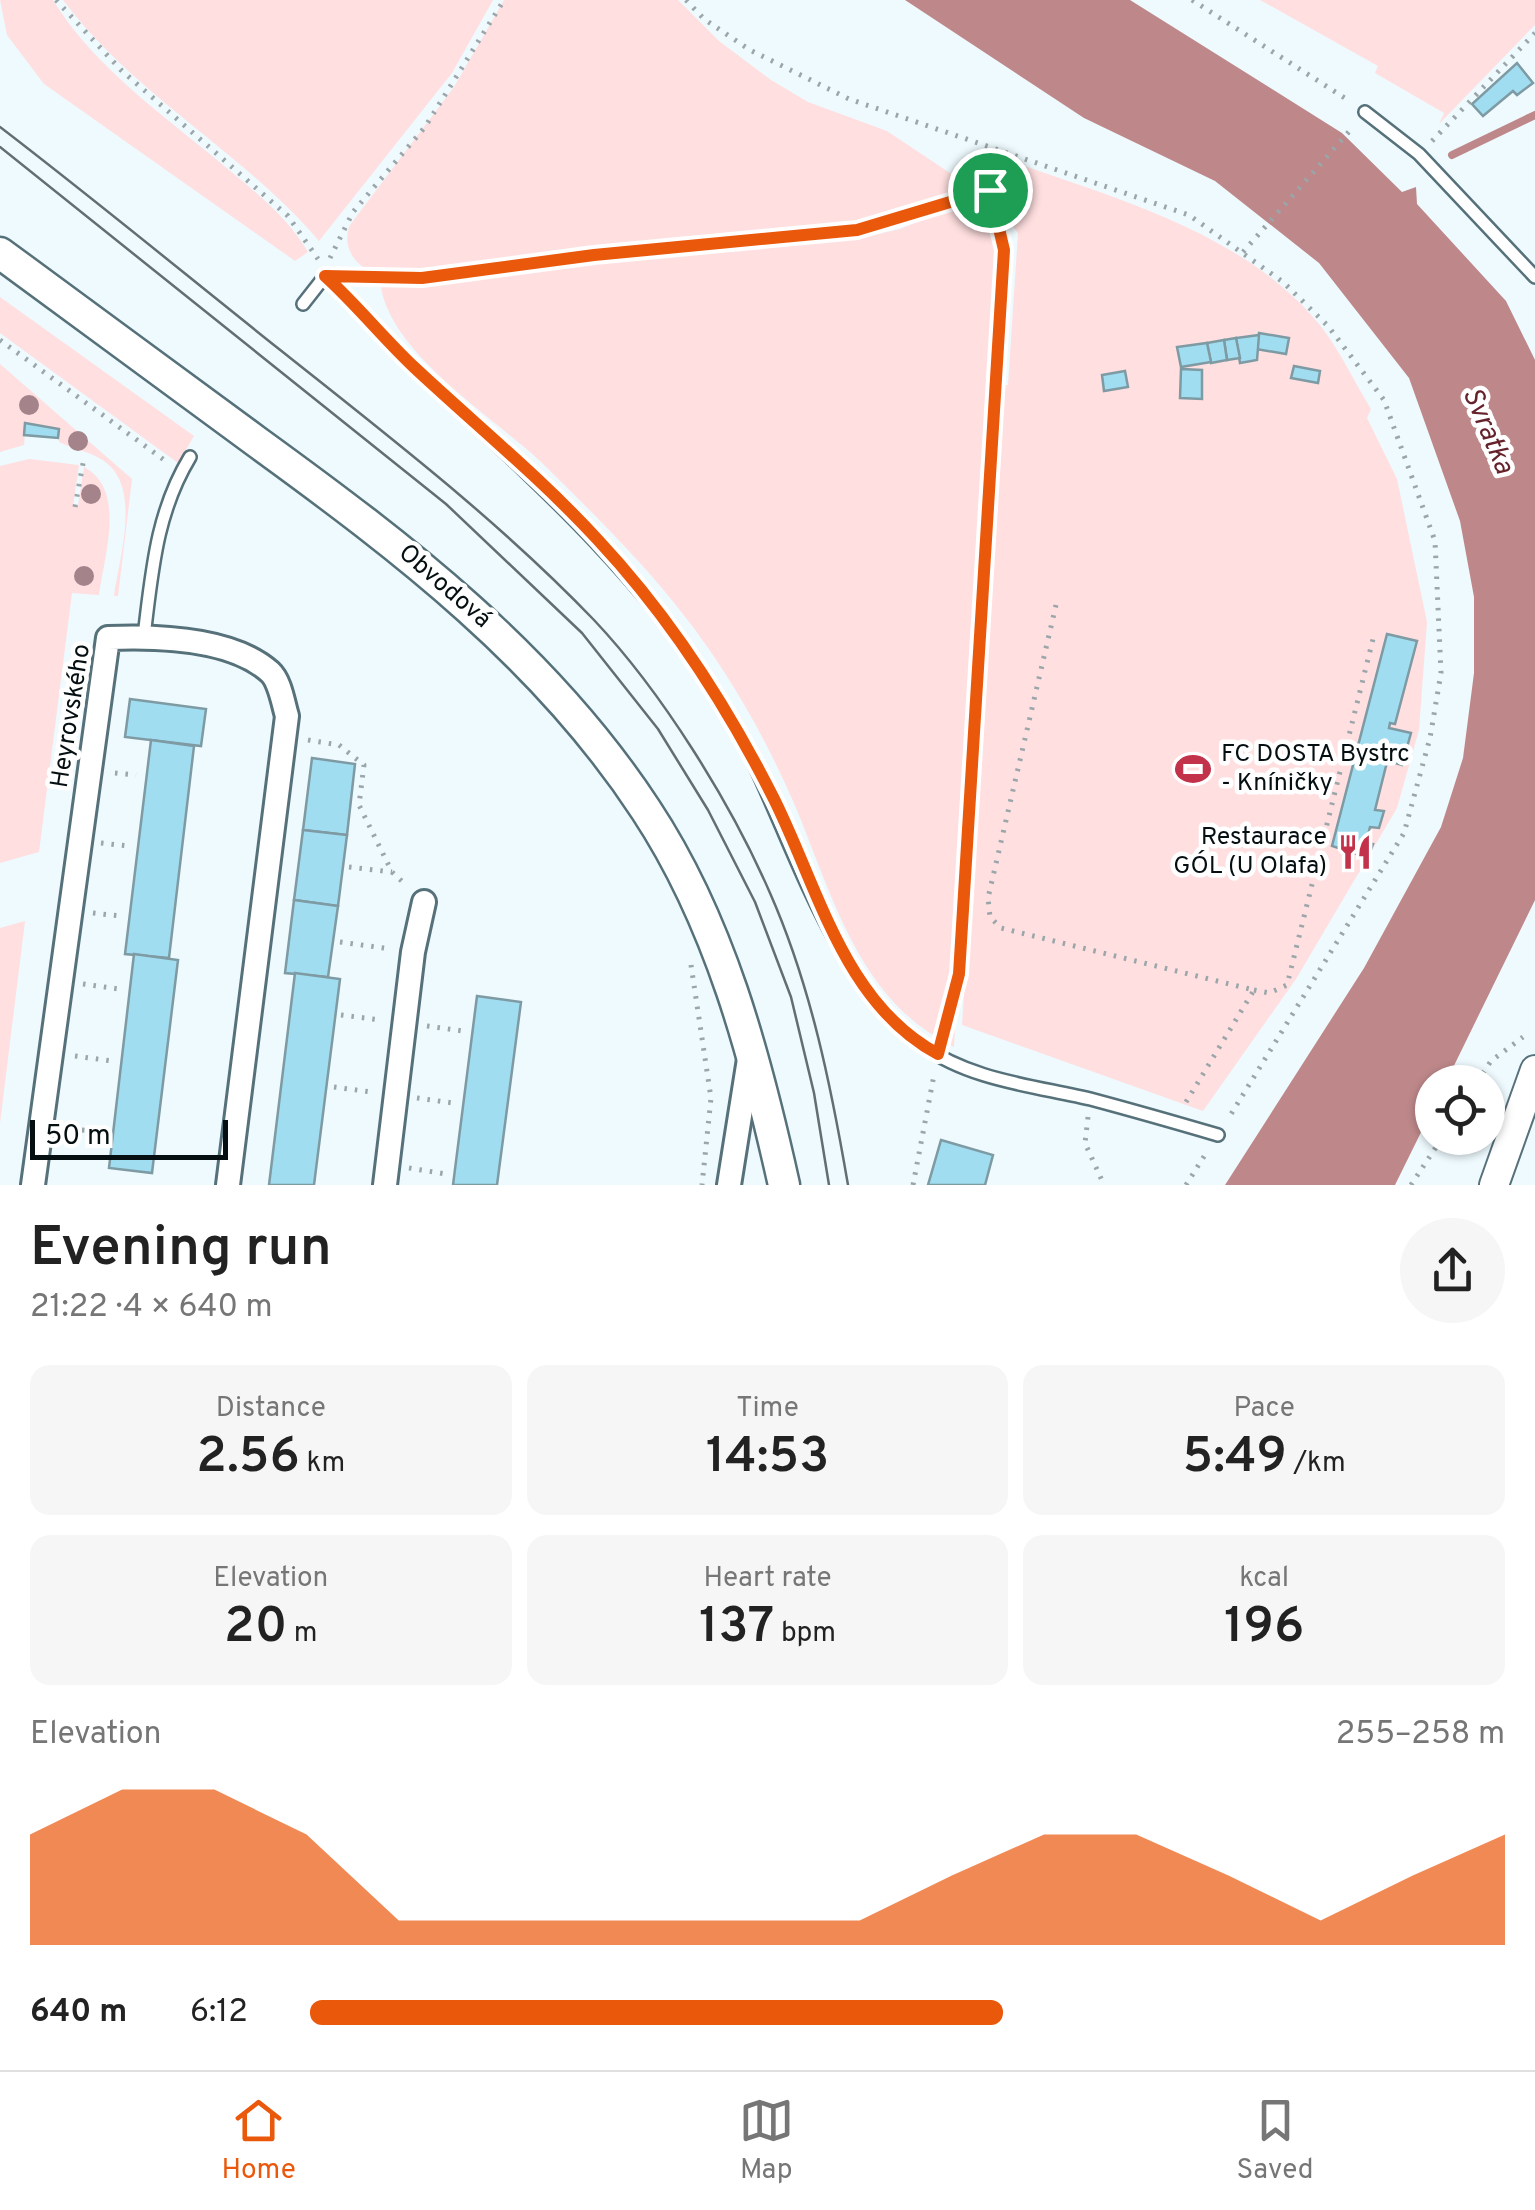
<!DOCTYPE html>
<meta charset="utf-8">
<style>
body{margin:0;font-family:Overpass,sans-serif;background:#f6f6f6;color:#222;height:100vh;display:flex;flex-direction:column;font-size:38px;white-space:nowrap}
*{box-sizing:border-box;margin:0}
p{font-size:32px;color:#767676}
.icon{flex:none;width:55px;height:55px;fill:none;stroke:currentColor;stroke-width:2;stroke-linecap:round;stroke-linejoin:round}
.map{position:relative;height:1185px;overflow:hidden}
.drawer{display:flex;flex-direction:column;background:#fff;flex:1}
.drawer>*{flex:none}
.tools{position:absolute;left:1415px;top:1065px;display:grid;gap:20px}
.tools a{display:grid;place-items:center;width:90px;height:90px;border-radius:50%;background:#fff;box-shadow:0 2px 8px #0004;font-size:50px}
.scale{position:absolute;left:30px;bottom:25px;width:198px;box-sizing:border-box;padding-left:10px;border:5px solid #050f12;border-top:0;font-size:28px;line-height:35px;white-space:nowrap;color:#050f12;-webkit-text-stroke:8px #fff;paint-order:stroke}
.pin{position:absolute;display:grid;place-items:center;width:85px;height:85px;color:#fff;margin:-42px;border:5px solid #fff;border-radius:50%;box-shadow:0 2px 10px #0007}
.round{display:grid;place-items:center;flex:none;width:105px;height:105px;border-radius:52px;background:#f6f6f6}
.headline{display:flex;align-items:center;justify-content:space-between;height:170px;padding:0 30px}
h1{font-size:55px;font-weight:600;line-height:75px}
.metrics{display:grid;grid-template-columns:repeat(3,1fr);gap:15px;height:170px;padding:10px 30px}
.metrics div{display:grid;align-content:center;border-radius:20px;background:#f6f6f6;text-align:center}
.metrics b{font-size:50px;font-weight:600}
.metrics small{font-size:28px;font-weight:400}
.metrics p{font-size:28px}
.chart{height:280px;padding:20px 30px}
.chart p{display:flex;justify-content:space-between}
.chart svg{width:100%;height:180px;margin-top:10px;fill:#ea580c;opacity:.7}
ul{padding:0 30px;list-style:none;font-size:32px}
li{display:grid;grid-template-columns:160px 120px 1fr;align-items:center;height:75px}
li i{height:25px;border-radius:12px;background:#ea580c}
.menu{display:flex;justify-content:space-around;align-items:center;height:140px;border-top:2px solid #e0e0e0;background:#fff;font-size:28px;color:#767676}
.menu a{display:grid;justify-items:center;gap:5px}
.menu .on{color:#ea580c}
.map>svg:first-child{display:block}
</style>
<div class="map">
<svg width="1535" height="1185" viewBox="0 0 1535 1185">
<rect width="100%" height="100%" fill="#eefafe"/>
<g fill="#ffdfe0">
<path d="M0 0H53C94 68 169 119 229 170 259 195 288 218 308 252L295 261 44 84 7 35Z"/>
<path d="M63 0H493L452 73 319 241C243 152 134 95 63 0Z"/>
<path d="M504 0H678L719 41 771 80 808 102 887 131 980 193 900 226 838 236 570 251C535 259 502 259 466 264 434 269 403 277 371 272 352 262 342 245 350 225L454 87Z"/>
<polygon points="1260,0 1535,0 1535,25 1439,124 1444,113 1375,73 1378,66"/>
<path d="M1022 165C1127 202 1251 237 1323 329 1341 353 1355 383 1371 409L1367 418 1397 479 1427 622 1419 730 1397 808 1296 979 1203 1111 962 1025 1002 385H1008L1018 233 1001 213Z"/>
<path d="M982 196 998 255 954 1047C857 1000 832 892 793 801 765 737 729 673 686 618 644 563 592 512 542 463 494 417 392 355 381 287L388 279 473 266 535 264 580 253 675 251 874 235 900 229Z"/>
<polygon points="0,297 194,436 178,463 0,333"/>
<path d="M0 364 132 479 118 596H114C119 559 140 494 109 465 94 452 76 450 59 442L58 429 26 423 24 445 0 452Z"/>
<path d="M29 459 79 465 73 506H78L84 467C127 490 104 555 99 595L72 593 39 852 0 863V466Z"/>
<polygon points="25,921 0,1123 0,928"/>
</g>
<polygon fill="#be888a" points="905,0 1130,0 1342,133 1402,192 1416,187 1417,204 1506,301 1535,360 1535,900 1446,1082 1432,1082 1432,1110 1395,1185 1225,1185 1364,968 1441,827 1463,758 1474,673 1474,597 1460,521 1409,378 1319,263 1215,181 1084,118"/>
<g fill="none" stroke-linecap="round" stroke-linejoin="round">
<polyline stroke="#be888a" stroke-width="8" points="1452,155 1535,115"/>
</g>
<g fill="#a1ddf1" stroke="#7e9aa3" stroke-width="2.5">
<polygon points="1517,63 1533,83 1517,95 1513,91 1483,116 1472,104"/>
<polygon points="1259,333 1289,338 1286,354 1256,349"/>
<polygon points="1259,335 1257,360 1240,363 1236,338"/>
<polygon points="1236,338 1240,358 1227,360 1224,340"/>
<polygon points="1224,340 1227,360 1211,363 1207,343"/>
<polygon points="1207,343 1211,362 1181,367 1177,347"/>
<polygon points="1294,366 1320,371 1318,383 1291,378"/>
<polygon points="1181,369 1202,370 1202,399 1180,398"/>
<polygon points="1125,371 1128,387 1104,391 1102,375"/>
<polygon points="25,423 59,429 58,438 24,435"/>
<polygon points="1387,634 1417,641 1395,724 1390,723 1389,728 1411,733 1402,765 1381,759 1387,762 1375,810 1384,811 1379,828 1370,827 1366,843 1373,844 1368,858 1332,846"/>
<polygon points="130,699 206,709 201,746 125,737"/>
<polygon points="151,740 194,746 169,958 125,954"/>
<polygon points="312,758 355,764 347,835 303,830"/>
<polygon points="303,830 347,835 338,906 294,900"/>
<polygon points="294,900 338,906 328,977 285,973"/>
<polygon points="134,954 178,960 152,1173 109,1168"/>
<polygon points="295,973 340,979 314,1185 269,1185"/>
<polygon points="477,996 521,1002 497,1185 453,1185"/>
<polygon points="941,1140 993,1155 985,1185 928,1185"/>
</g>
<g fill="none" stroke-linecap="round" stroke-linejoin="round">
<defs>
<g id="service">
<polyline points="1365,112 1419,154 1535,277"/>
<path d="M303 304 325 276C359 306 387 342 420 373 528 474 637 569 717 695 786 803 816 967 922 1045 971 1081 1037 1086 1094 1100 1135 1111 1177 1123 1218 1135"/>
<path d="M144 636C152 572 156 513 190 457"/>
</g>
<g id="minor">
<path d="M33 1185 108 638C157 636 232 638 270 672 280 681 283 703 287 716L228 1185"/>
<polyline points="385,1185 413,952 424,902"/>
<polyline points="729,1185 749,1059"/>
</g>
<polyline id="tertiary" points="1494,1185 1535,1070"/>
<path id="secondary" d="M0 253C86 316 171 379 257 442 403 548 546 657 646 810 720 922 755 1055 784 1185"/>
</defs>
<use href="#service" stroke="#56717a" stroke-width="16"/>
<use href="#minor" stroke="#56717a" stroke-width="28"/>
<use href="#tertiary" stroke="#56717a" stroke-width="32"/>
<use href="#secondary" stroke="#56717a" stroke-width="35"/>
<g stroke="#9aa6a9" stroke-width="5" stroke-dasharray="2.5 8" stroke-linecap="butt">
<polyline points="56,0 121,70 288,216 318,259"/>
<polyline points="686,0 704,19 750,50 849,99 1189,215 1283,282 1328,326 1384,400 1435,541 1441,673 1430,738 1404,833 1228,1119"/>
<polyline points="1192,0 1351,102"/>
<polyline points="1432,141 1535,33"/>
<polyline points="1243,252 1353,127"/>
<polyline points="330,258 353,212 425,127 504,0"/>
<polyline points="353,277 422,278 593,255 857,230 990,190"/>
<polyline points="0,340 167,462"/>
<polyline points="75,507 84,458"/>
<polyline points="1056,605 988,898 990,917 1001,928 1254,990 1183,1107"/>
<polyline points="308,740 339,745 364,765 359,805 392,872 407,886"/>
<polyline points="115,773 136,775"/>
<polyline points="101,843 128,846"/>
<polyline points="349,867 392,872"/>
<polyline points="93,913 120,916"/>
<polyline points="340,942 391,949"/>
<polyline points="691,965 711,1098 702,1185"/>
<polyline points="83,984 119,989"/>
<polyline points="1254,990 1269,993 1287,985 1374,635"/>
<polyline points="341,1015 381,1020"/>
<polyline points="427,1026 463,1031"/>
<polyline points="942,1040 959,975 1004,250 990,190 1013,153"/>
<polyline points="75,1056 112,1061"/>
<polyline points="1477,1082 1491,1061 1523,1037"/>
<polyline points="334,1087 371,1092"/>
<polyline points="417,1098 453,1103"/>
<polyline points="1088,1117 1085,1143 1104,1185"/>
<polyline points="61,1128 103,1132"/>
<polyline points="409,1168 446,1174"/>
<polyline points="913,1185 934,1075"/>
<polyline points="1186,1185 1208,1150"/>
<polyline points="1411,1185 1442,1138"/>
</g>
<use href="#service" stroke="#fff" stroke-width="11"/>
<use href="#minor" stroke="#fff" stroke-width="22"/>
<use href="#tertiary" stroke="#fff" stroke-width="28"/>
<use href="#secondary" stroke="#fff" stroke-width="30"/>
<g stroke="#636e71" stroke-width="2.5">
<path d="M0 127C94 199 186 275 279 349 387 435 498 520 594 620 662 692 731 803 770 893 811 986 831 1086 848 1185"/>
<polyline points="0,147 446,504 582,633 658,729 708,810 755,902 791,997 814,1093 829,1185"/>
</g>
</g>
<g fill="#a4848a">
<circle cx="29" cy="405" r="10"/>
<circle cx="78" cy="441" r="10"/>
<circle cx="91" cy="494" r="10"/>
<circle cx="84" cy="576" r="10"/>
</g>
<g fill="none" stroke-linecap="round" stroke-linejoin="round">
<defs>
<path id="route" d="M990 190 1004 250 959 974 938 1054C843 1003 818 886 773 797 726 704 669 616 598 540 542 479 476 425 415 368 384 339 357 305 325 276L422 278 594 255 857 230Z"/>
</defs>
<use href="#route" stroke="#fff" stroke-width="20"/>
<use href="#route" stroke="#ea580c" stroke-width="12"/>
</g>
<defs>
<symbol id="stadium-bare" viewBox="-9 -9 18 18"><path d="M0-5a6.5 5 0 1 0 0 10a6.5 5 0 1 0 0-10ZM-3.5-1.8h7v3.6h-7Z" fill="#c3324b" stroke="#fff" stroke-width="2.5" paint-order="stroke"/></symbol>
<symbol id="restaurant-bare" viewBox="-9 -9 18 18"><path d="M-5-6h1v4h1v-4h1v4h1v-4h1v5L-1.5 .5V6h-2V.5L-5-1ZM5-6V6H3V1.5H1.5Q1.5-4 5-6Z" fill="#c3324b" stroke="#fff" stroke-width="2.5" paint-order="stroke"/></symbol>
</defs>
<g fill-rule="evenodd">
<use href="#stadium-bare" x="1168" y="744" width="50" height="50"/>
<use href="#restaurant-bare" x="1330" y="827" width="50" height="50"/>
</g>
<g text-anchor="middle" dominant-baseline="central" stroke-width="9" stroke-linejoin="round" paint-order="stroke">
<g font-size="25" fill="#050f12" stroke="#fff">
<text transform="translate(444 587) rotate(41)">Obvodová</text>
<text transform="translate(72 716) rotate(-81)">Heyrovského</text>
</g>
<g font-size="25" fill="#050f12" stroke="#fff" text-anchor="start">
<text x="1221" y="755">FC DOSTA Bystrc<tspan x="1221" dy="29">- Kníničky</tspan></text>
<text x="1327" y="838" text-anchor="end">Restaurace<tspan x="1327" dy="29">GÓL (U Olafa)</tspan></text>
</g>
<g font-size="28" font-style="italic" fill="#66222b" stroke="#fff">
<text transform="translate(1487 431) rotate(67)">Svratka</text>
</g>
</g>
</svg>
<div class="tools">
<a><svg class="icon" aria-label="locate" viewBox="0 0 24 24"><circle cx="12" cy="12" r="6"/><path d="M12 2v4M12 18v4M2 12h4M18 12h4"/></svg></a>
</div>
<div class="scale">50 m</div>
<div class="pin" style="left:990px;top:190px;background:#1e9e55"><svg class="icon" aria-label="arrive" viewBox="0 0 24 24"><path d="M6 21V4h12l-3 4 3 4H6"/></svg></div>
</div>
<section class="drawer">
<div class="headline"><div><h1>Evening run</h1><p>21:22 · 4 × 640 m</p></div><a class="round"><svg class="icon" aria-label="share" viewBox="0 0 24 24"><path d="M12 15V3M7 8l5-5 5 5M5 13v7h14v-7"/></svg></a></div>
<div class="metrics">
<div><p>Distance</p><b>2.56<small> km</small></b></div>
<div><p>Time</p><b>14:53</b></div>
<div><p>Pace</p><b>5:49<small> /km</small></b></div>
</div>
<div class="metrics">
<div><p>Elevation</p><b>20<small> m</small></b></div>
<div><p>Heart rate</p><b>137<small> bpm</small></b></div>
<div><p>kcal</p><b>196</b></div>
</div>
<div class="chart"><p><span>Elevation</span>255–258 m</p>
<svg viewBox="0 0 160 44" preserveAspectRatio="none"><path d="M0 44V17L10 6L20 6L30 17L40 38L50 38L60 38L70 38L80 38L90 38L100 27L110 17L120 17L130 27L140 38L150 27L160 17V44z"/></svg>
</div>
<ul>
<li><b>640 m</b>6:12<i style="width:58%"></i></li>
</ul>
</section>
<nav class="menu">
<a class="on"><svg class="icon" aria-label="home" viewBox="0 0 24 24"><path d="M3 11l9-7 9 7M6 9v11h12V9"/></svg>Home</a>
<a><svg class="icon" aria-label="map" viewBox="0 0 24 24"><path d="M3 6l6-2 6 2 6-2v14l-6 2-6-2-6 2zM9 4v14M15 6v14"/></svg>Map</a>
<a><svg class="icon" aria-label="saved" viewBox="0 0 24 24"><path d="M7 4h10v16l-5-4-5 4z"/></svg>Saved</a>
</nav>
